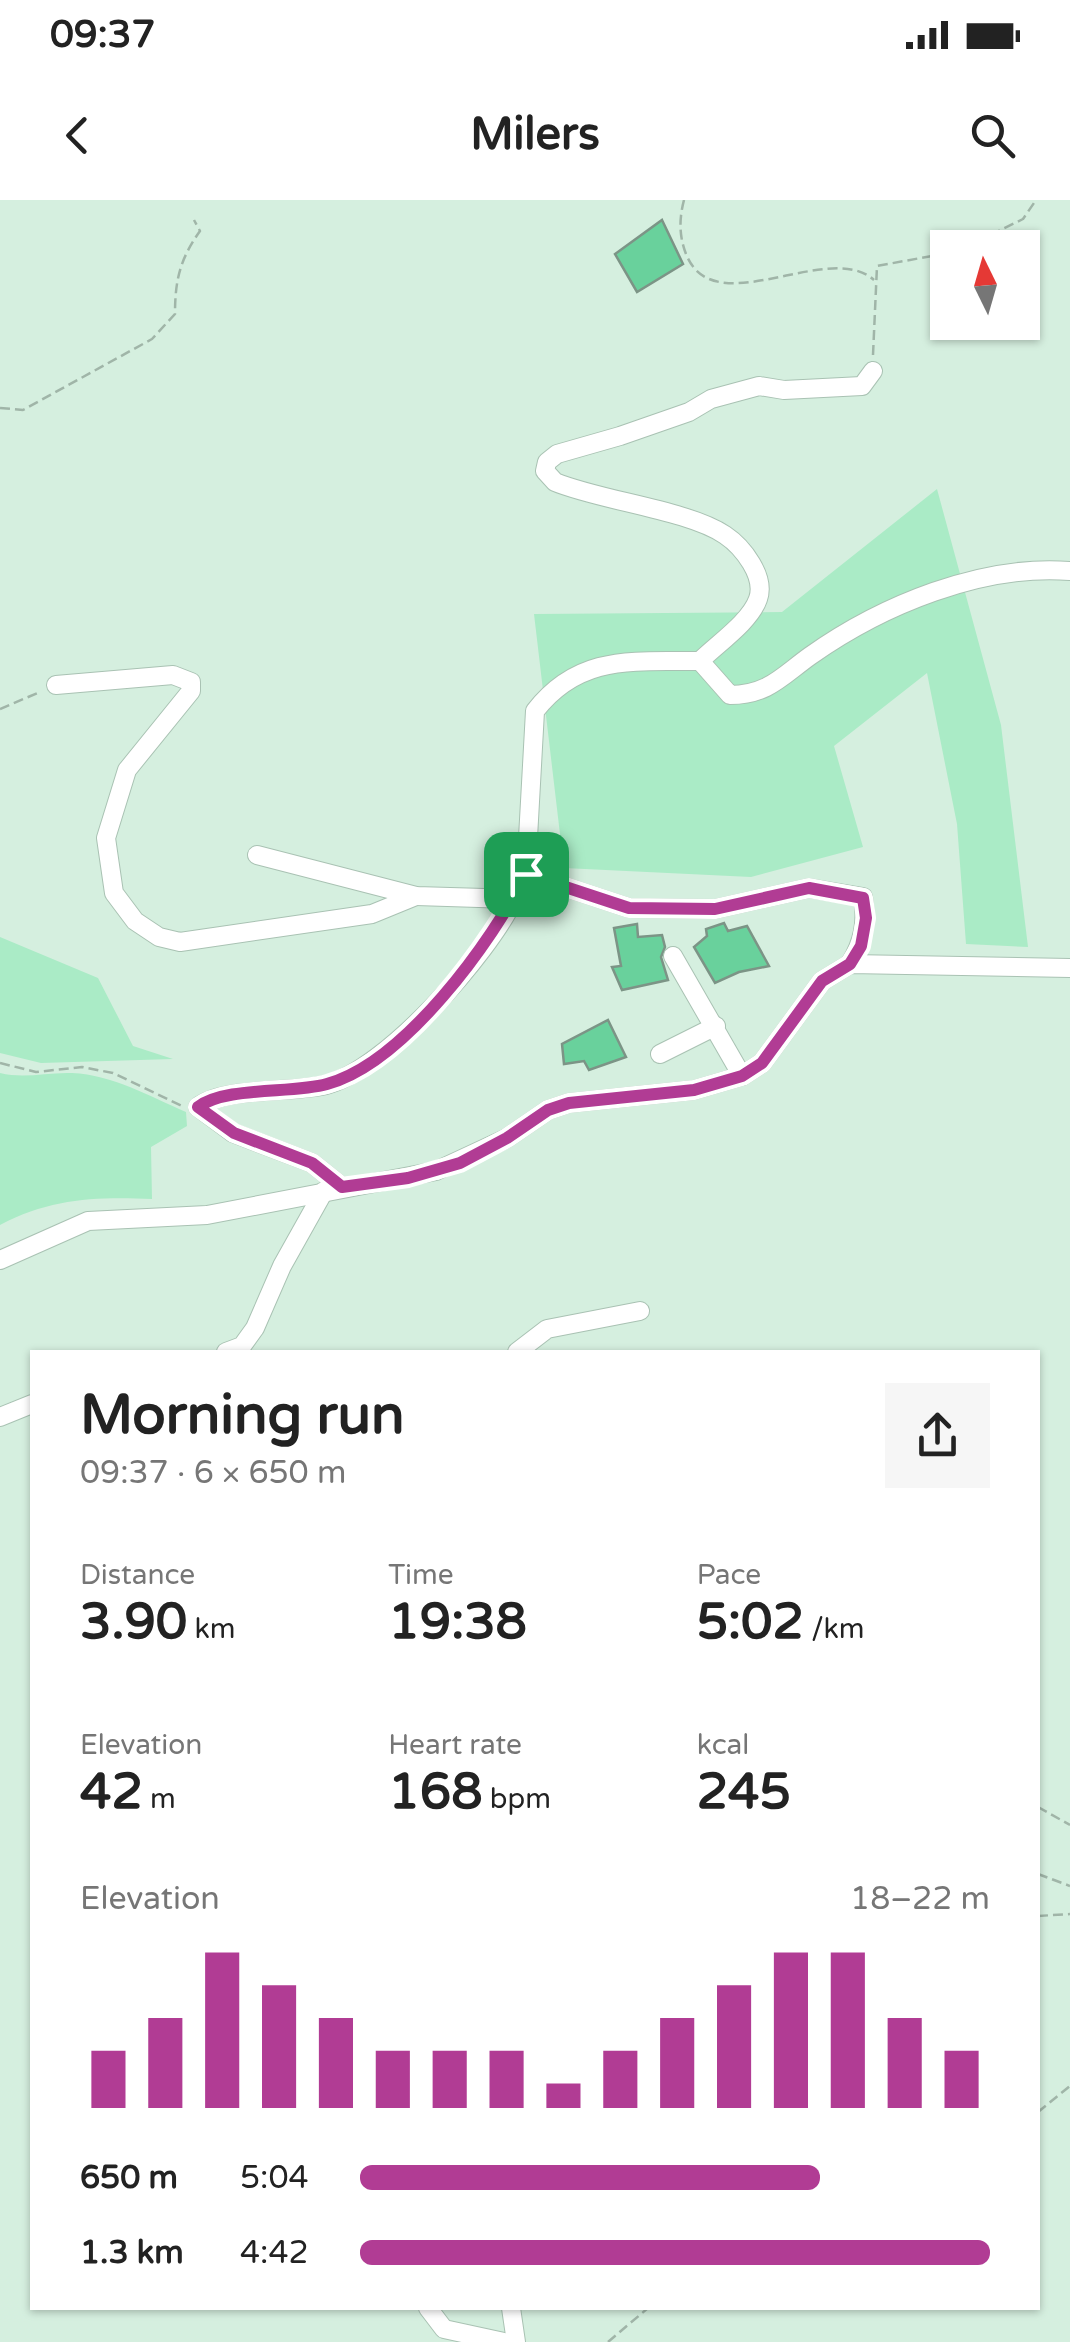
<!DOCTYPE html>
<meta charset="utf-8">
<style>
body{margin:0;font-family:"Varela Round",sans-serif;background:#f6f6f6;color:#222;height:100vh;display:flex;flex-direction:column;font-size:38px;white-space:nowrap}
*{box-sizing:border-box;margin:0}
p{font-size:32px;color:#767676}
.icon{flex:none;width:55px;height:55px;fill:none;stroke:currentColor;stroke-width:2;stroke-linecap:round;stroke-linejoin:round}
.map{position:relative;flex:1;overflow:hidden}
.side{position:absolute;left:30px;top:1150px;width:1010px;height:960px;display:flex;flex-direction:column;background:#fff;border-radius:0px;box-shadow:0 2px 8px #0004}
.side>*{flex:none}
.needle{width:65px;rotate:355deg}
.fabs{position:absolute;left:930px;top:30px;display:grid;gap:20px}
.fabs a{display:grid;place-items:center;width:110px;height:110px;border-radius:0px;background:#fff;box-shadow:0 2px 8px #0004;font-size:50px}
.pin{position:absolute;display:grid;place-items:center;width:85px;height:85px;color:#fff;margin:-42px;border-radius:20px;box-shadow:0 5px 15px #0006}
.round{display:grid;place-items:center;flex:none;width:105px;height:105px;border-radius:0px;background:#f6f6f6}
.summary{display:flex;align-items:center;justify-content:space-between;height:170px;padding:0 50px}
h1{font-size:55px;font-weight:700;line-height:75px}
.figures{display:grid;grid-template-columns:repeat(3,1fr);gap:15px;height:170px;padding:10px 50px}
.figures div{display:grid;align-content:center}
.figures b{font-size:50px;font-weight:700}
.figures small{font-size:28px;font-weight:400}
.figures p{font-size:28px}
.chart{height:280px;padding:20px 50px}
.chart p{display:flex;justify-content:space-between}
.chart svg{width:100%;height:180px;margin-top:10px;stroke:#b13c94;stroke-width:6}
ul{padding:0 50px;list-style:none;font-size:32px}
li{display:grid;grid-template-columns:160px 120px 1fr;align-items:center;height:75px}
li i{height:25px;border-radius:12px;background:#b13c94}
.status{display:flex;justify-content:space-between;align-items:center;height:70px;padding:0 50px;background:#fff;direction:ltr}
.status svg{height:28px;fill:currentColor}
header{display:flex;justify-content:space-between;align-items:center;height:130px;padding:0 50px;background:#fff;font-size:45px;font-weight:700}
.map>svg:first-child{display:block}
</style>
<div class="status"><b>09:37</b><svg viewBox="0 0 49 12"><path d="M0 12V9h3v3zM5 12V6h3v6zM10 12V3h3v9zM15 12V0h3v12zM26 1h20v11H26zM47 4h2v5h-2z"/></svg></div>
<header><svg class="icon" aria-label="back" viewBox="0 0 24 24"><path d="M15 5l-7 7 7 7"/></svg>Milers<svg class="icon" aria-label="search" viewBox="0 0 24 24"><circle cx="10" cy="10" r="6"/><path d="M15 15l6 6"/></svg></header>
<div class="map">
<svg width="1070" height="2142" viewBox="0 0 1070 2142">
<rect width="100%" height="100%" fill="#d5efdf"/>
<g fill="#aaebc6">
<polygon points="937,289 1001,525 1028,747 966,744 957,624 927,473 834,546 863,647 751,677 564,668 534,414 782,412"/>
<polygon points="0,737 98,778 133,846 173,859 41,863 0,853"/>
<path d="M0 873C25 879 47 872 72 873 113 875 149 896 186 912L187 926 151 947 152 999C95 997 52 998 0 1025Z"/>
</g>
<g fill="#69d19c" stroke="#7c9486" stroke-width="2.5">
<polygon points="662,20 683,64 637,92 615,54"/>
<polygon points="724,723 728,731 747,726 769,766 739,772 715,783 694,747 707,736 706,729"/>
<polygon points="637,724 638,737 662,735 665,747 661,757 668,780 622,790 612,767 621,766 614,728"/>
<polygon points="608,820 626,857 589,870 584,861 564,864 562,844"/>
</g>
<g fill="none" stroke-linecap="round" stroke-linejoin="round">
<defs>
<g id="minor">
<path d="M700 461 730 495C768 495 782 476 810 456 882 405 982 364 1070 371"/>
<polyline points="56,485 173,475 191,482 191,491 127,570 106,638 114,693 135,721 159,737 180,742 372,714 416,696"/>
<path d="M257 655 416 696 514 699 526 674 629 708 715 709 809 688 863 697C867 723 863 742 850 764"/>
<path d="M526 674 535 511C580 453 635 462 700 461 717 444 750 422 758 399 766 377 743 347 725 335 688 310 601 301 555 282L545 271 547 262 557 254 620 236 689 212 711 199 759 186 784 190 862 186 873 171"/>
<polyline points="673,756 742,876"/>
<polyline points="660,854 716,826"/>
<path d="M342 987 312 963 233 933 198 907C224 887 292 893 326 885 385 870 489 754 514 699"/>
<polyline points="0,1060 88,1021 207,1015 436,971 507,938 548,910 569,903 694,890 742,876 762,863 822,781 850,764 1070,768"/>
<polyline points="226,1152 242,1146 255,1128 282,1066 324,991"/>
<polyline points="517,1152 547,1129 640,1111"/>
<polyline points="0,1217 32,1204"/>
<polyline points="428,2108 444,2129 504,2142"/>
<polyline points="511,2108 516,2142"/>
</g>
</defs>
<use href="#minor" stroke="#a9c2b3" stroke-width="20"/>
<g stroke="#a0b5a8" stroke-width="2.5" stroke-dasharray="10 5" stroke-linecap="butt">
<path d="M684 0C679 19 679 36 686 54 714 125 828 39 874 80"/>
<polyline points="964,48 1023,19 1036,0"/>
<polyline points="873,155 877,66 948,53"/>
<path d="M0 208 23 210 152 139 175 114C175 80 180 59 200 31L194 20"/>
<polyline points="0,509 40,492"/>
<polyline points="0,863 36,872 82,867 113,873 182,906"/>
<polyline points="1038,1607 1070,1625"/>
<polyline points="1038,1674 1070,1686"/>
<polyline points="1038,1716 1070,1714"/>
<polyline points="1038,1912 1070,1886"/>
<polyline points="608,2142 648,2108"/>
</g>
<use href="#minor" stroke="#fff" stroke-width="18"/>
</g>
<g fill="none" stroke-linecap="round" stroke-linejoin="round">
<defs>
<path id="route" d="M526 674 629 708 715 709 809 688 863 698 866 718 861 746 850 764 822 781 762 863 742 876 694 890 569 903 548 910 507 938 460 963 408 978 342 987 312 963 234 933 198 907C226 886 292 894 327 884 404 863 492 742 526 674Z"/>
</defs>
<use href="#route" stroke="#fff" stroke-width="20"/>
<use href="#route" stroke="#b13c94" stroke-width="12"/>
</g>
</svg>
<div class="fabs">
<a><svg class="needle" viewBox="-14 -14 28 28"><path d="M0-13l5 13h-10z" fill="#e53935"/><path d="M0 13l5-13h-10z" fill="#767676"/></svg></a>
</div>
<div class="pin" style="left:526px;top:674px;background:#1e9e55"><svg class="icon" aria-label="arrive" viewBox="0 0 24 24"><path d="M6 21V4h12l-3 4 3 4H6"/></svg></div>
<section class="side">
<div class="summary"><div><h1>Morning run</h1><p>09:37 · 6 × 650 m</p></div><a class="round"><svg class="icon" aria-label="share" viewBox="0 0 24 24"><path d="M12 15V3M7 8l5-5 5 5M5 13v7h14v-7"/></svg></a></div>
<div class="figures">
<div><p>Distance</p><b>3.90<small> km</small></b></div>
<div><p>Time</p><b>19:38</b></div>
<div><p>Pace</p><b>5:02<small> /km</small></b></div>
</div>
<div class="figures">
<div><p>Elevation</p><b>42<small> m</small></b></div>
<div><p>Heart rate</p><b>168<small> bpm</small></b></div>
<div><p>kcal</p><b>245</b></div>
</div>
<div class="chart"><p><span>Elevation</span>18–22 m</p>
<svg viewBox="0 0 160 44" preserveAspectRatio="none"><path d="M5 44V30M15 44V22M25 44V6M35 44V14M45 44V22M55 44V30M65 44V30M75 44V30M85 44V38M95 44V30M105 44V22M115 44V14M125 44V6M135 44V6M145 44V22M155 44V30"/></svg>
</div>
<ul>
<li><b>650 m</b>5:04<i style="width:73%"></i></li>
<li><b>1.3 km</b>4:42<i style="width:100%"></i></li>
</ul>
</section>
</div>
